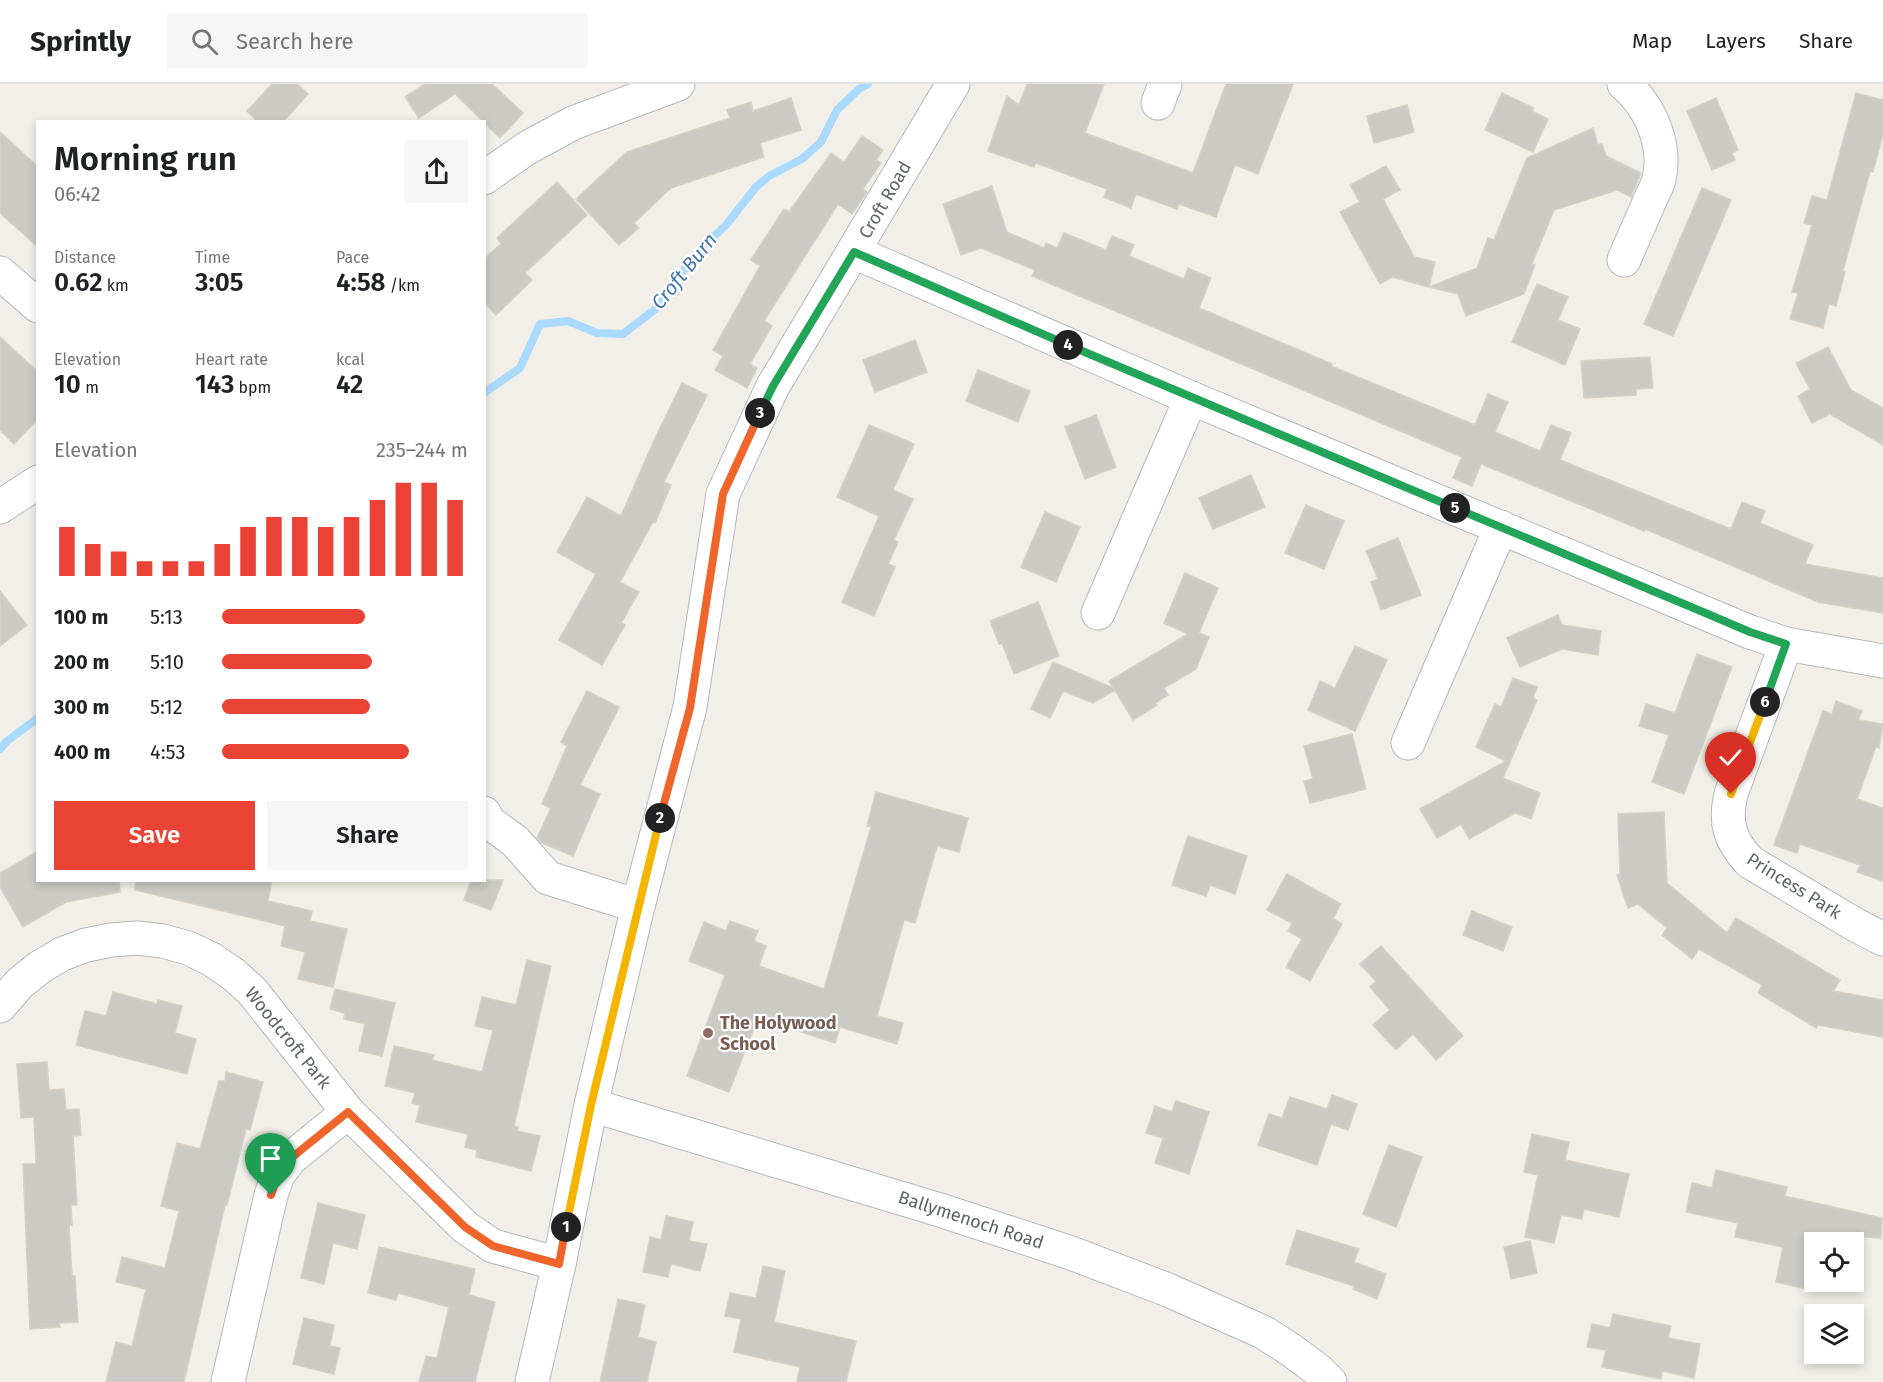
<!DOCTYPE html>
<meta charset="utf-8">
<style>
body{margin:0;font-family:"Fira Sans",sans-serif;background:#f6f6f6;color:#202124;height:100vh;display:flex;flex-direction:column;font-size:22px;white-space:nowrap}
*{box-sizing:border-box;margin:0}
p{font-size:20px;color:#757577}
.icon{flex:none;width:33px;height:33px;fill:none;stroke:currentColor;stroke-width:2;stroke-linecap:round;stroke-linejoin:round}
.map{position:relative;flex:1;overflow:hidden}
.side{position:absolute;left:36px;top:36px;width:450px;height:762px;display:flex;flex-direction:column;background:#fff;border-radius:0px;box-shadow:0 3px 9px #0003}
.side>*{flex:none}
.controls{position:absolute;left:1804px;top:1148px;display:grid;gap:12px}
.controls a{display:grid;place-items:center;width:60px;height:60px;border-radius:0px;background:#fff;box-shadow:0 3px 9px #0003;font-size:30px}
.pin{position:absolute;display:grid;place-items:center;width:51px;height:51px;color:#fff;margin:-62px -26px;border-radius:50% 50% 50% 0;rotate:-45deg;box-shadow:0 0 6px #0007}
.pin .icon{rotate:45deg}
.km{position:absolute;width:30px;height:30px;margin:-15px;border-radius:50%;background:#222;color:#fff;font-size:16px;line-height:30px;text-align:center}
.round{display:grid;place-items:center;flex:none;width:63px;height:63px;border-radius:0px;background:#f6f6f6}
.headline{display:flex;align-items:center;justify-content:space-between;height:102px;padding:0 18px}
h1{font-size:33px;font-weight:600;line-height:45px}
.metrics{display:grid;grid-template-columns:repeat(3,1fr);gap:9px;height:102px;padding:6px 18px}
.metrics div{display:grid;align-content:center}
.metrics b{font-size:26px;font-weight:600}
.metrics small{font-size:16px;font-weight:400}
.metrics p{font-size:16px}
.chart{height:168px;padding:12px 18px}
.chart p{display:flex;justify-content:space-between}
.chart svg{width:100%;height:108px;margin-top:6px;stroke:#ea4335;stroke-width:6}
.cta{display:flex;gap:12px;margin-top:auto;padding:12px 18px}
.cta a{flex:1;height:69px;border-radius:0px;background:#ea4335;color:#fff;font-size:24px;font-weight:600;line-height:69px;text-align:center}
.cta a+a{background:#f6f6f6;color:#202124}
ul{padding:0 18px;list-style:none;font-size:20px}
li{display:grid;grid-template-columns:96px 72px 1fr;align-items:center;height:45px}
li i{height:15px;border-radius:8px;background:#ea4335}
header{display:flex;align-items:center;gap:36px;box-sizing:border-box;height:84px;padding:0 30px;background:#fff;border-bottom:2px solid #e0e0e0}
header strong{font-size:28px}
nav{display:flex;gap:33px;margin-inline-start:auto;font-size:21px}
.search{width:420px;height:54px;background:#f6f6f6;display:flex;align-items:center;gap:15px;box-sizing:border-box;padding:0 21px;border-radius:0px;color:#757577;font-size:22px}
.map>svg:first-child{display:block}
</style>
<header>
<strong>Sprintly</strong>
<div class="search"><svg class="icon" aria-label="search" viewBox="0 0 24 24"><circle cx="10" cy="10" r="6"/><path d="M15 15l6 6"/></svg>Search here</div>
<nav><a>Map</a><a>Layers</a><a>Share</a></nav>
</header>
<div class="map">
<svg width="1883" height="1298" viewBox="0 0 1883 1298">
<rect width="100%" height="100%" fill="#f1efe8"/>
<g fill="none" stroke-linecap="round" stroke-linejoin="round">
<g stroke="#aadaff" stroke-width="8">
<polyline points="484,309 520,284 540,240 568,237 597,249 623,250 658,223 693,173 726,141 756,103 769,92 802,75 821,58 837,26 859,5 868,0"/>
<polyline points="0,665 7,657 38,634"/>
</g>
</g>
<g fill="#cccac5" stroke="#d6d1c6" stroke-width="1.5">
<polygon points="272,0 297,0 308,10 283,38 258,38 247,27"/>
<polygon points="425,0 492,0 523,29 500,54 455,10 419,34 405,13"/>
<polygon points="1027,0 1104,0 1085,49 1193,89 1226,0 1293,0 1258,90 1235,81 1216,133 1179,120 1177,125 1136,110 1131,124 1104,113 1107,105 1036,79 1034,83 988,67 1007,12 1019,21"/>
<polygon points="1502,9 1534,24 1532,27 1548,35 1533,68 1485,46"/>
<polygon points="1856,9 1883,16 1883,50 1873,88 1870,87 1843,187 1845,188 1836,222 1829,220 1823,244 1790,235 1798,209 1792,208 1812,141 1804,139 1812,112 1827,116"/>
<polygon points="791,14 801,46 760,59 764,73 671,104 634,139 639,144 619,161 576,115 627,68 730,34 727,26 751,18 753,27"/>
<polygon points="1716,14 1738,66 1732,69 1735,76 1712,86 1687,27"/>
<polygon points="1407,21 1414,48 1374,59 1367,32"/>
<polygon points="1593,44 1598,61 1602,60 1606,72 1641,89 1631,113 1617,106 1554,126 1532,180 1535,181 1524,210 1466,232 1458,210 1429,203 1477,184 1488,154 1494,156 1527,74"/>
<polygon points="0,48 38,83 38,163 0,129"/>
<polygon points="862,52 883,66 876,76 881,79 863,105 867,108 852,130 838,120 764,237 772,242 750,280 757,284 747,304 715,286 723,272 713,266 760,182 751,176 784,125 789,128 831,69 844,78"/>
<polygon points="1386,82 1400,106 1383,115 1414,173 1435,178 1429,203 1392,193 1380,200 1340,128 1360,118 1350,101"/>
<polygon points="557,98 587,131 525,189 532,196 496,231 484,218 484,175 501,160 497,154"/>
<polygon points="992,102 1007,148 1044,164 1046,159 1057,164 1064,149 1106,166 1112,152 1134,161 1129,172 1184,195 1188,184 1211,194 1199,224 1332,280 1331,282 1475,341 1488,310 1508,318 1495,348 1540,367 1551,341 1571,349 1560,376 1731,445 1742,418 1765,427 1760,439 1813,461 1805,480 1883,494 1883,529 1818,518 1645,445 1644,447 1481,380 1472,402 1453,394 1462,373 1032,192 1035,186 981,164 961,171 943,120"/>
<polygon points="1702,104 1731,116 1673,252 1644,240"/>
<polygon points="1537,200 1568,213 1558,236 1580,245 1565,281 1512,258"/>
<polygon points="0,253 38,288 38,335 14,360 0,346"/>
<polygon points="915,256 927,288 875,308 863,276"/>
<polygon points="1828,263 1851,306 1883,324 1883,361 1830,330 1812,339 1798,312 1810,305 1796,279"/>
<polygon points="1650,273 1653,304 1636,305 1636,311 1584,314 1581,277"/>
<polygon points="978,286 1030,307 1018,338 966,317"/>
<polygon points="682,299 707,311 664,398 671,401 655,439 653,438 620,498 639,508 621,539 625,541 602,581 559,556 596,490 557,468 587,413 621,432 656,352"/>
<polygon points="1096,331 1116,383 1085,395 1065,343"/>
<polygon points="869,341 914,360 893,406 913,415 894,456 898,458 888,480 895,483 874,532 842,518 879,432 837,413"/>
<polygon points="1251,391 1265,423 1213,445 1199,414"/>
<polygon points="1306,421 1344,437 1324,485 1285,469"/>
<polygon points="1045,428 1080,443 1056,498 1021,483"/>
<polygon points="1398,454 1421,511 1381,526 1371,498 1378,495 1366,467"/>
<polygon points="1185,489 1218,504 1199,549 1209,553 1196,585 1164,604 1168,611 1155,619 1157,621 1133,636 1115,606 1093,619 1063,607 1050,634 1031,625 1053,578 1113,604 1109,597 1188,550 1164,539"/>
<polygon points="0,507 27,541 0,562"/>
<polygon points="1038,518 1059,572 1014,590 1002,559 999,560 990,537"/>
<polygon points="1558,531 1562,541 1601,547 1598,571 1562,565 1520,583 1507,554"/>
<polygon points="1355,562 1387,576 1355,647 1308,626 1320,597 1335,604"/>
<polygon points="1697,570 1732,583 1684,710 1652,698 1669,651 1639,642 1646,620 1675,629"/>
<polygon points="1513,594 1537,603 1533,614 1537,616 1503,694 1540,709 1531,735 1515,729 1469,755 1461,740 1437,754 1420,725 1506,677 1476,663 1495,620 1501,623"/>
<polygon points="587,607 619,623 580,701 600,710 573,772 542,759 537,754 551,724 542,720 567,662 561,658"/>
<polygon points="1836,617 1862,627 1858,636 1883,640 1879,664 1876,663 1857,715 1883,724 1883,797 1857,788 1860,781 1800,760 1797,769 1774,761 1823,627 1832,630"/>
<polygon points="1352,650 1366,705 1310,719 1304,697 1313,695 1304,662"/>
<polygon points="876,708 968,734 959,768 937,762 915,839 904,836 877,932 903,939 897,960 840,943 835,959 758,934 729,1008 687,992 725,891 689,877 704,838 726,847 730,837 758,847 754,857 766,862 759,882 824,905 871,743 867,742"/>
<polygon points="1664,728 1667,799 1727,849 1736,834 1840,896 1833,907 1883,916 1883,953 1818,941 1816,944 1758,909 1762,901 1699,865 1692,875 1662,851 1667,844 1638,820 1628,824 1617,791 1620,789 1618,730"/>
<polygon points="1188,752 1247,772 1235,810 1210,801 1206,812 1172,801"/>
<polygon points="38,767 38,796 119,796 120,808 66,818 23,843 0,803 0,789"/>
<polygon points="1287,790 1341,820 1333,834 1342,840 1310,897 1286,883 1302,855 1288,847 1292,839 1267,826"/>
<polygon points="136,796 272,796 268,817 312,827 310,837 347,845 333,903 298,895 305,868 281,862 285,842 135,806"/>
<polygon points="471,796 503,796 491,826 464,816"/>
<polygon points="1472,827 1512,843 1503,867 1463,851"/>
<polygon points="1381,862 1463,952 1436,976 1413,950 1396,966 1373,941 1390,926 1370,903 1376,897 1360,880"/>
<polygon points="527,876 551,882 514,1042 518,1043 517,1047 540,1052 531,1087 476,1073 477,1066 465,1063 468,1050 416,1038 420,1021 412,1019 415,1009 385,1002 394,962 434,971 432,976 482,988 493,946 475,942 482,913 516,921"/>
<polygon points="335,905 395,919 382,972 359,967 365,940 344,935 345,929 330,925"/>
<polygon points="113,908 157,920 158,916 182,922 175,949 196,955 187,990 76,961 85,927 106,932"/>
<polygon points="47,978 49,1006 64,1005 66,1026 79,1025 81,1051 73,1052 77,1121 71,1121 72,1141 69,1141 72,1192 75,1192 78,1238 59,1239 60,1243 30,1245 23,1080 36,1080 34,1033 21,1034 17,980"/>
<polygon points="226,988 263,998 250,1046 246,1045 227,1121 225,1121 184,1298 106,1298 116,1258 132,1262 146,1205 116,1198 122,1173 165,1184 179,1127 161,1122 177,1059 200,1065 219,997 225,997"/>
<polygon points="1332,1011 1357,1020 1348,1046 1331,1040 1317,1081 1258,1061 1269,1030 1282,1034 1290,1013 1327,1025"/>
<polygon points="1176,1017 1209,1028 1189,1090 1155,1079 1163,1054 1146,1049 1155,1022 1172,1028"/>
<polygon points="1532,1050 1569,1058 1565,1076 1629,1090 1619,1133 1584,1125 1582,1135 1561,1131 1554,1159 1525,1153 1538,1091 1524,1088"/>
<polygon points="1389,1061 1422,1073 1396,1143 1363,1130"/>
<polygon points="1716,1086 1787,1103 1785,1112 1882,1134 1881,1154 1824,1150 1822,1158 1815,1158 1815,1191 1812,1206 1776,1198 1783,1163 1735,1153 1738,1139 1686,1128 1692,1099 1712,1104"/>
<polygon points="318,1119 365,1131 357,1165 333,1159 324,1200 301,1194"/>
<polygon points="666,1132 693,1138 689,1157 707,1160 700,1187 671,1180 668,1193 643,1188 650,1153 661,1156"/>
<polygon points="1297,1146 1359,1165 1354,1178 1386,1190 1377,1215 1353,1205 1354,1202 1286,1180"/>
<polygon points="1530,1157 1537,1189 1511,1195 1504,1163"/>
<polygon points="379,1163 475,1185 469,1211 495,1218 475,1298 419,1298 426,1272 437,1274 449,1223 398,1209 396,1216 368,1209"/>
<polygon points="763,1182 785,1187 774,1238 856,1257 846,1298 797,1298 800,1283 734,1268 741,1235 725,1232 730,1209 756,1214"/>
<polygon points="618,1215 645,1221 638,1253 656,1258 647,1298 600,1298"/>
<polygon points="1613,1230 1671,1242 1668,1254 1700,1260 1694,1294 1662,1287 1661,1295 1602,1283 1606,1266 1587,1263 1592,1240 1610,1244"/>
<polygon points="304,1234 334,1241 330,1262 340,1264 334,1290 293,1280"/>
</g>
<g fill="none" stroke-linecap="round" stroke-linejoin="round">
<defs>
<g id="minor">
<path d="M1624 0C1650 22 1667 60 1659 95 1657 104 1651 112 1648 121 1640 139 1632 157 1624 176"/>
<polyline points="1158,19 1165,0"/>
<polyline points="484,94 527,64 573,39 678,0"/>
<polyline points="854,168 1191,314 1750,548 1786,560 1883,577"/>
<polyline points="0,189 38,222"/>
<polyline points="0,423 38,398"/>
<polyline points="1098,529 1191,314"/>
<path d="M1786 560 1731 710C1724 739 1730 757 1750 778L1854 840 1883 855"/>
<polyline points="1408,659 1501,443"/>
<polyline points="484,729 489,738 515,757 548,794 638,822"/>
<polyline points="0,922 20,899 40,883 62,870 86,861 111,856 137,854 163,857 188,864 211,875 233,890 252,907 348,1028 465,1143 493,1162 559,1180"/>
<polyline points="228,1298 271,1111 278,1091 290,1075 348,1028"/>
<polyline points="532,1298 559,1180 591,1021"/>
</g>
<polyline id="tertiary" points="953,0 773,302 723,410 690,623 638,822 591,1021 940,1126 1071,1169 1168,1206 1263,1248 1291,1266 1318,1286 1330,1298"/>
</defs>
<use href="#minor" stroke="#b5b8bc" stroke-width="35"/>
<use href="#tertiary" stroke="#b5b8bc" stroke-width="35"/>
<use href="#minor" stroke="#fff" stroke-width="33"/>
<use href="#tertiary" stroke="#fff" stroke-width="33"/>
</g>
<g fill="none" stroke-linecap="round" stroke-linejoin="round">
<defs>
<polyline id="split-1" points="271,1111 278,1090 290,1075 348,1028 465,1143 493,1162 559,1180 566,1143"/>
<polyline id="split-2" points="566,1143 591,1021 660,734"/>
<polyline id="split-3" points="660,734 690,624 723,410 760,329"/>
<polyline id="split-4" points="760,329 773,302 854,168 1068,261"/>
<polyline id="split-5" points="1068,261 1455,424"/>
<polyline id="split-6" points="1455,424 1703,528 1750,548 1786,560 1765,618"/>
<polyline id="split-7" points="1731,710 1765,618"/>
</defs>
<use href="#split-1" stroke="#fff" stroke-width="12"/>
<use href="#split-2" stroke="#fff" stroke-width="12"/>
<use href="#split-3" stroke="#fff" stroke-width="12"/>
<use href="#split-4" stroke="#fff" stroke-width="12"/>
<use href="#split-5" stroke="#fff" stroke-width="12"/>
<use href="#split-6" stroke="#fff" stroke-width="12"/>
<use href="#split-7" stroke="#fff" stroke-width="12"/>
<use href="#split-1" stroke="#f0652b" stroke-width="8"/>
<use href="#split-2" stroke="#f5b400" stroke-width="8"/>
<use href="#split-3" stroke="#f0652b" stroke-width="8"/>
<use href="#split-4" stroke="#22a559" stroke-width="8"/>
<use href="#split-5" stroke="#22a559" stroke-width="8"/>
<use href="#split-6" stroke="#22a559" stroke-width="8"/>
<use href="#split-7" stroke="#f5b400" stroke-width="8"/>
</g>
<circle fill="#8d6e63" stroke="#fff" stroke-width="2" cx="708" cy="949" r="6"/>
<g text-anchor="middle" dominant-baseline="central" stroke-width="4.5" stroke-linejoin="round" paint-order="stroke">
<g font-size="18" fill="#5f6368" stroke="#fff">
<text transform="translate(885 116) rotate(-60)">Croft Road</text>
<text transform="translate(1794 802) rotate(32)">Princess Park</text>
<text transform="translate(288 954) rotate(51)">Woodcroft Park</text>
<text transform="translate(971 1136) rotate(18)">Ballymenoch Road</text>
</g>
<g font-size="18" font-weight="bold" fill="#785e54" stroke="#fff" text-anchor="start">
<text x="720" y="939">The Holywood<tspan x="720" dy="21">School</tspan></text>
</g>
<g font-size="20" font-style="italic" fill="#4174aa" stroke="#fff">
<text transform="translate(684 187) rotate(-51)">Croft Burn</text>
</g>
</g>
</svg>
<div class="controls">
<a><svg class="icon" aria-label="locate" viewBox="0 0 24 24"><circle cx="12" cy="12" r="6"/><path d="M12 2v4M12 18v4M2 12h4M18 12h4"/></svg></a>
<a><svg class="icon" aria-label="layers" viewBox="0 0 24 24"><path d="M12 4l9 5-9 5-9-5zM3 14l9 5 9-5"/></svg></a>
</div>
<div class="pin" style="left:271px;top:1111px;background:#1e9e55"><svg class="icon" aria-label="arrive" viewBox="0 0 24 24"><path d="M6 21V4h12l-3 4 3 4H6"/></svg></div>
<div class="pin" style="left:1731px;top:710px;background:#d93025"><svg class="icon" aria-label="check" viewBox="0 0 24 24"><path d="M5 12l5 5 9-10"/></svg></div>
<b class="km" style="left:566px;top:1143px">1</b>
<b class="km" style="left:660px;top:734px">2</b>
<b class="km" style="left:760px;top:329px">3</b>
<b class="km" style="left:1068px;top:261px">4</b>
<b class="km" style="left:1455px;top:424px">5</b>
<b class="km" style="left:1765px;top:618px">6</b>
<section class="side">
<div class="headline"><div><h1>Morning run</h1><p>06:42</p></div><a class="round"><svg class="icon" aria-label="share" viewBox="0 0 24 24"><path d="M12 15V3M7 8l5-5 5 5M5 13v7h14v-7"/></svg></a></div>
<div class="metrics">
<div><p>Distance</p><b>0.62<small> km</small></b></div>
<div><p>Time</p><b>3:05</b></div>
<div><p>Pace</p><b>4:58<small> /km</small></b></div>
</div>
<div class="metrics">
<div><p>Elevation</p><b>10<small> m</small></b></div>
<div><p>Heart rate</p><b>143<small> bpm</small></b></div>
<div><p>kcal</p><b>42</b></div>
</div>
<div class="chart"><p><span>Elevation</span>235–244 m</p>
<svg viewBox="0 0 160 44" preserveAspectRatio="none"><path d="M5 44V24M15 44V31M25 44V34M35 44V38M45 44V38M55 44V38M65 44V31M75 44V24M85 44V20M95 44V20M105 44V24M115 44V20M125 44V13M135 44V6M145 44V6M155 44V13"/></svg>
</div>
<ul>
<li><b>100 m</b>5:13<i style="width:58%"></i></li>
<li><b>200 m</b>5:10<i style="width:61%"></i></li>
<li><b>300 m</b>5:12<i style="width:60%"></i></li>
<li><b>400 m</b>4:53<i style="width:76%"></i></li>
</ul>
<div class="cta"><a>Save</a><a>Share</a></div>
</section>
</div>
